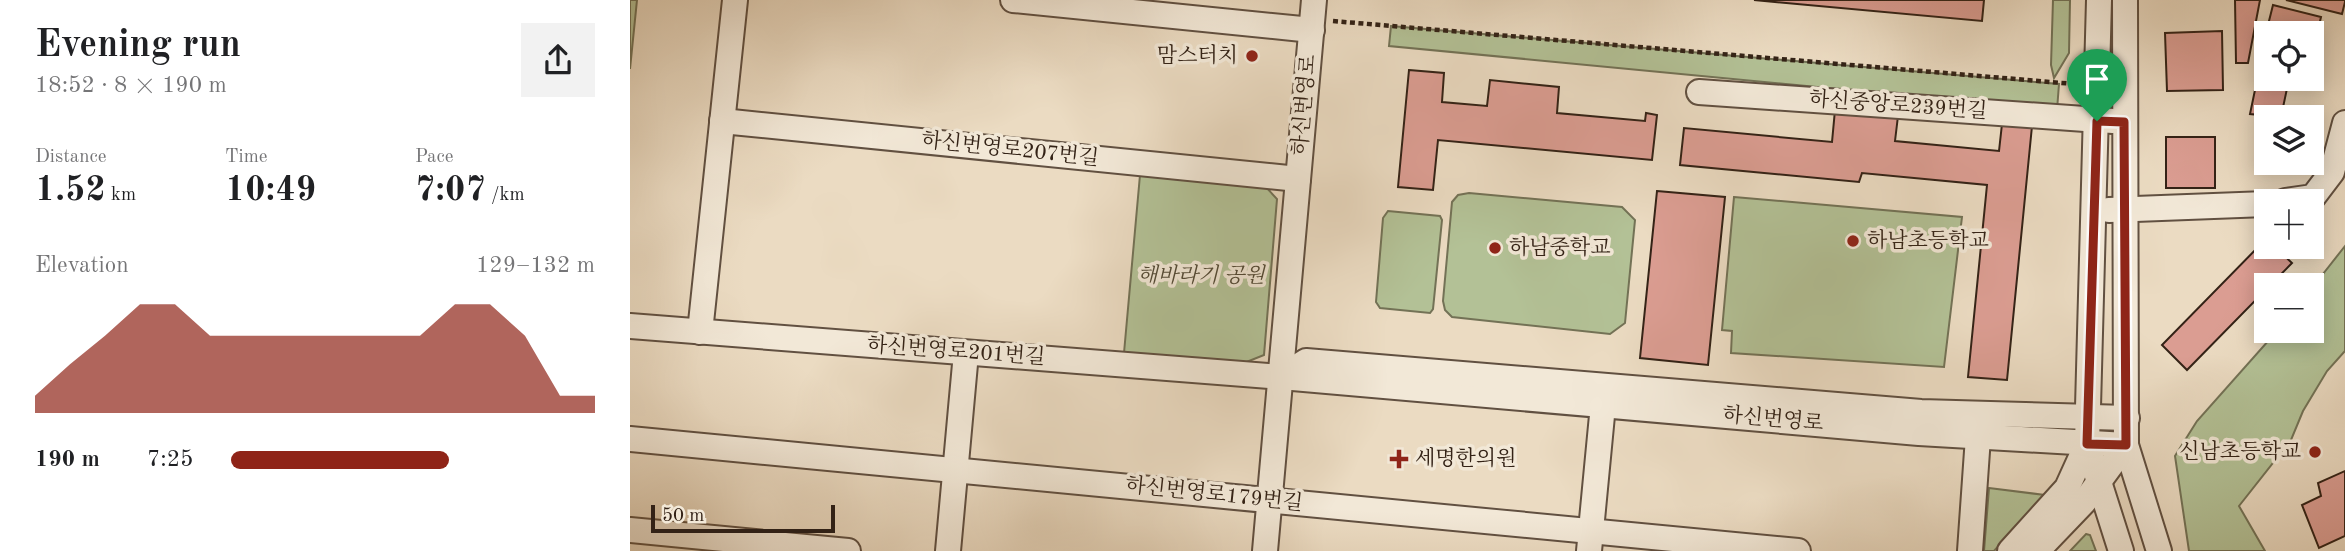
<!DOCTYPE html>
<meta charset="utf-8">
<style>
body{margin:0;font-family:"Old Standard TT","Noto Serif KR",serif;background:#f2f2f2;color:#202124;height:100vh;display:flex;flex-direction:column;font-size:26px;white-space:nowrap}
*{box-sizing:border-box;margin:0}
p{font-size:23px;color:#757577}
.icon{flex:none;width:38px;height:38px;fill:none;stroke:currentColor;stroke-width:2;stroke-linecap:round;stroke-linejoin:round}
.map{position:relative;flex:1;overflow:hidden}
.side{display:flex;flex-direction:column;background:#fff;width:630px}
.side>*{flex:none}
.tools{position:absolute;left:1624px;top:21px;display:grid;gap:14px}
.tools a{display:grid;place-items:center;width:70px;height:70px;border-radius:0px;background:#fff;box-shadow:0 4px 18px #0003;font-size:35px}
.scale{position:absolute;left:21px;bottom:18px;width:184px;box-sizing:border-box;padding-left:7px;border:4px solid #332216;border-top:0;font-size:19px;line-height:24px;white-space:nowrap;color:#332216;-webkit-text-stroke:5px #f2e8d7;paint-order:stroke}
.pin{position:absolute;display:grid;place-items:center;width:60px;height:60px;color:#fff;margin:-72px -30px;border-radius:50% 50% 50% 0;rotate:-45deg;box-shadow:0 0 7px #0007}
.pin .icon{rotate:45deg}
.round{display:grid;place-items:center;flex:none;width:74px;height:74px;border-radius:0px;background:#f2f2f2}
.head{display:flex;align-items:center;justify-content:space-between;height:119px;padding:0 35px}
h1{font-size:38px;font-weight:700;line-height:52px}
.metrics{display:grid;grid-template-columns:repeat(3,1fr);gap:10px;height:119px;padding:7px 35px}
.metrics div{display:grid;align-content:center}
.metrics b{font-size:35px;font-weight:700}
.metrics small{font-size:19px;font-weight:400}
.metrics p{font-size:19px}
.chart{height:196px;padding:14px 35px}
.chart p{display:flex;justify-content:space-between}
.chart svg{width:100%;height:126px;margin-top:7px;fill:#8f2418;opacity:.7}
ul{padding:0 35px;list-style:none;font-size:23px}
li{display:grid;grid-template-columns:112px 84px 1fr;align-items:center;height:52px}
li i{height:18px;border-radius:9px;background:#8f2418}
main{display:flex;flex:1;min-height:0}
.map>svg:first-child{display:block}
</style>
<main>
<section class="side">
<div class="head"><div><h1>Evening run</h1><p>18:52 · 8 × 190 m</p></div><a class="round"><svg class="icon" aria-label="share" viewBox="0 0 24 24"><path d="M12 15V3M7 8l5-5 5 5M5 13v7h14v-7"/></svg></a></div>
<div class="metrics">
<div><p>Distance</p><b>1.52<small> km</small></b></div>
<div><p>Time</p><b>10:49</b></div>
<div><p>Pace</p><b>7:07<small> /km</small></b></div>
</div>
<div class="chart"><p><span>Elevation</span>129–132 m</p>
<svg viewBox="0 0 160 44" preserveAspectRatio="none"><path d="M0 44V38L10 27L20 17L30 6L40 6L50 17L60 17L70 17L80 17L90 17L100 17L110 17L120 6L130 6L140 17L150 38L160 38V44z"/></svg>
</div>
<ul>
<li><b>190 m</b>7:25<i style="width:60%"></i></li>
</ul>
</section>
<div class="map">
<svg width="1715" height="551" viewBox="0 0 1715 551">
<rect width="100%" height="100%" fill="#ebdbc2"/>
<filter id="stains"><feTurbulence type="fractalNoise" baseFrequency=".00286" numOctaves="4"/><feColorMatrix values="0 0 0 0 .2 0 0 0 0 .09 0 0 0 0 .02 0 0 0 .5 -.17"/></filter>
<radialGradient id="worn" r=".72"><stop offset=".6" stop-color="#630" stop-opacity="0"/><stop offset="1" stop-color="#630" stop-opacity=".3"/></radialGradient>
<g fill="#b3c196" stroke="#737256" stroke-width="2">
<polygon points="0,0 7,0 0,69"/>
<polygon points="1423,0 1440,0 1439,53 1424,78 1421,65"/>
<polygon points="761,26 1429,84 1427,110 759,46"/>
<polygon points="510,175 635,186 647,199 634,355 614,363 494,353"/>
<polygon points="839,193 992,207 1005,220 995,323 980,334 822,317 815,310 813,301 822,202 828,195"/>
<polygon points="1104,197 1332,217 1314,367 1101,353 1102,331 1092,330"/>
<polygon points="758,211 810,216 812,220 803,309 800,313 750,308 746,302 753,218"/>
<polygon points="1715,246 1715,351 1697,371 1673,411 1661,440 1609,506 1635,551 1559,551 1545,456 1567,421 1647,331 1682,331 1682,288"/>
<polygon points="1359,488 1415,495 1364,551 1354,551"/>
<polygon points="1456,534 1460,535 1466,551 1440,551"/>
</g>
<g fill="#db9d92" stroke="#332216" stroke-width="2">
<polygon points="1124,0 1354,0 1352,21"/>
<polygon points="1605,0 1630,0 1618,63 1606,63"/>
<polygon points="1656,0 1715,0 1715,2 1712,14"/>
<polygon points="1643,5 1691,17 1682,56 1682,33 1636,33 1636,46 1633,45"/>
<polygon points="1592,31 1593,90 1537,91 1535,33"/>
<polygon points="1631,61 1636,62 1636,79 1659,79 1651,117 1620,114"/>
<polygon points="779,70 814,73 812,102 857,106 860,80 929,87 927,113 1015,121 1016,113 1027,115 1022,160 808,140 803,190 768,187"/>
<polygon points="1205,110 1268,116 1265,141 1369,151 1372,124 1402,126 1377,380 1338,377 1357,185 1232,173 1229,182 1050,165 1054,128 1202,142"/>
<rect x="1536" y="137" width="49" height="51"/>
<polygon points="1027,191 1095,197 1078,365 1010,358"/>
<polygon points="1636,239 1636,247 1645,247 1662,263 1557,370 1532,345"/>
<polygon points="1715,471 1715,536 1689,548 1672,505 1691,496 1688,483"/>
</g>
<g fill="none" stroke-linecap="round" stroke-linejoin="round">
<defs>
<g id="minor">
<polyline points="383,0 682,30"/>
<polyline points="1469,0 1457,444 1491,551"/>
<polyline points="1495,0 1496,445 1529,551"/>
<polyline points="1069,92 1483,121"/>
<polyline points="92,121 668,179"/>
<polyline points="1655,201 1683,197 1702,172 1715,123"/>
<polyline points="1479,210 1636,204"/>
<polyline points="0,326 651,377 1289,433 1496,445"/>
<polyline points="70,332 105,0"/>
<polyline points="651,377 676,361 1291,412 1497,418"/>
<polyline points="0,439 1168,551"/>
<polyline points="0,530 218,551"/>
<polyline points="318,551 336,353"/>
<polyline points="635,551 684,0"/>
<polyline points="959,551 973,405"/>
<polyline points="1340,551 1348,437"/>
<polyline points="1380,551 1437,488 1457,444"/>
<polyline points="1407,551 1454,502 1496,445"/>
</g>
</defs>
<use href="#minor" stroke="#615041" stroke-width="28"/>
<polyline stroke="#332216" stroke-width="4.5" stroke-dasharray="5 3.5" stroke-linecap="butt" points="703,21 1444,84"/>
<use href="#minor" stroke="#f2e8d7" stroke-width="24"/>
</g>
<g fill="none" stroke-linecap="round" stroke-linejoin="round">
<defs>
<polygon id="route" points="1467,121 1494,122 1496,445 1457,444"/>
</defs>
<use href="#route" stroke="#fff" stroke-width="14"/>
<use href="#route" stroke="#8f2418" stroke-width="9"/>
</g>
<g fill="#8f2418" stroke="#f2e8d7" stroke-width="2.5">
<circle cx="622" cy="56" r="7"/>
<circle cx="1223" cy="241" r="7"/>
<circle cx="865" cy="248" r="7"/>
<circle cx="1685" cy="452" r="7"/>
<path d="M765.5 448.5h7v7h7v7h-7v7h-7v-7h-7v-7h7z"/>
</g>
<g text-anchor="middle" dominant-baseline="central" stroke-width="7" stroke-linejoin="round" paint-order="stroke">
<g font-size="21" fill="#332216" stroke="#f2e8d7" text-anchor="start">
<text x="608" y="56" text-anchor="end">맘스터치</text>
<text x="1237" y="241">하남초등학교</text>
<text x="879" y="248">하남중학교</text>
<text x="1671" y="452" text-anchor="end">신남초등학교</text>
<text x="785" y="459">세명한의원</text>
</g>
<g font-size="21" fill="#332216" stroke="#f2e8d7">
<text transform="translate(675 105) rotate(-85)">하신번영로</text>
<text transform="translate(1268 106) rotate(4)">하신중앙로239번길</text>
<text transform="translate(380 150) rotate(6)">하신번영로207번길</text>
<text transform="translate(326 352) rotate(4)">하신번영로201번길</text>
<text transform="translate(1143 420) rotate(5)">하신번영로</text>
<text transform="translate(584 495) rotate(6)">하신번영로179번길</text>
</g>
<g font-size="21" font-style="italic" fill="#534a36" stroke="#f2e8d7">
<text x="571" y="276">해바라기 공원</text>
</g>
</g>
<rect width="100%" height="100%" filter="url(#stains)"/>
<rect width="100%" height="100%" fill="url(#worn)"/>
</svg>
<div class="tools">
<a><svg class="icon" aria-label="locate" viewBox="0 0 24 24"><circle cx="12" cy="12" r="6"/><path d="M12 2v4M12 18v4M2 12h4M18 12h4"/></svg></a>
<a><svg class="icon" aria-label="layers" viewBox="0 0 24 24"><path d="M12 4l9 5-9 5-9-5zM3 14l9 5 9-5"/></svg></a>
<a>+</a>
<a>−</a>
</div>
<div class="scale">50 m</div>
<div class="pin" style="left:1467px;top:121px;background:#1e9e55"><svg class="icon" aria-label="arrive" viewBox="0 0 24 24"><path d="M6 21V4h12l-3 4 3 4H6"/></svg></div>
</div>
</main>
